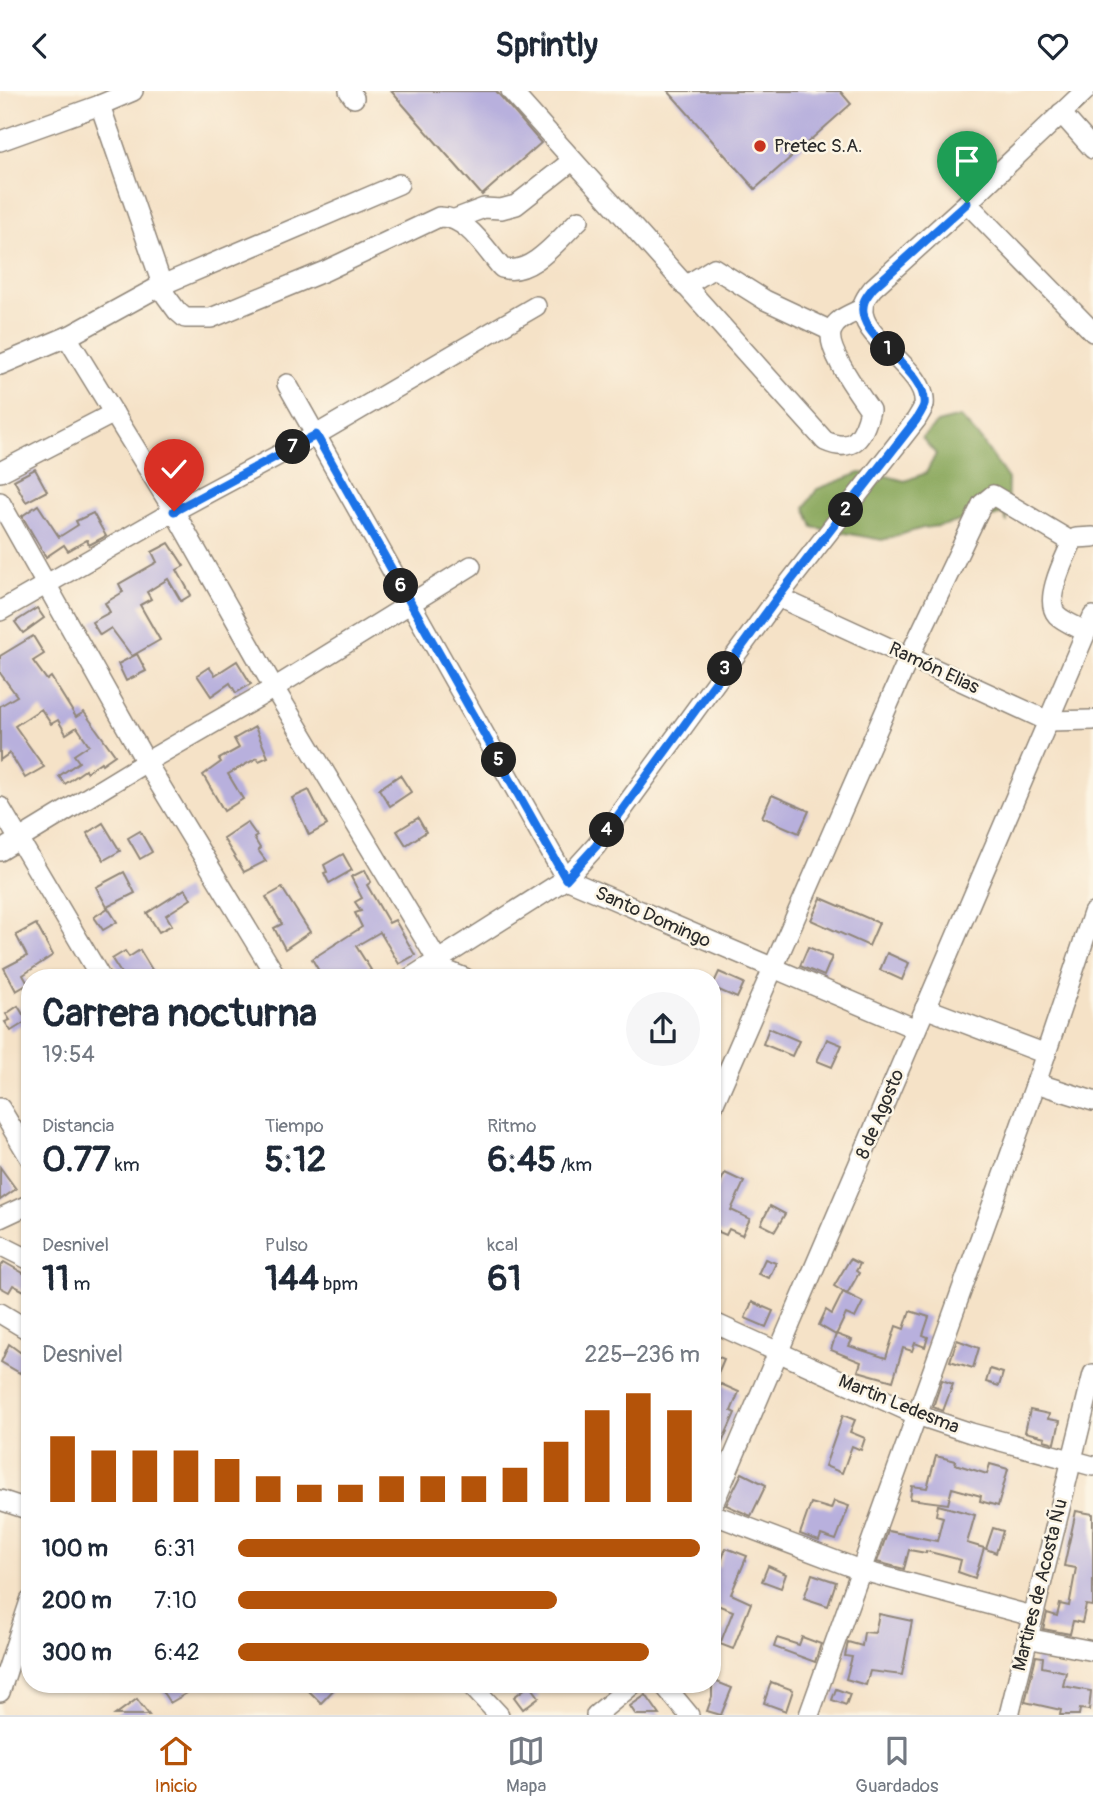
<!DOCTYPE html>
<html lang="es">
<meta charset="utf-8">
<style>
body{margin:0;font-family:Pangolin,sans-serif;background:#f6f6f7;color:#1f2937;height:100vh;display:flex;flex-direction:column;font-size:26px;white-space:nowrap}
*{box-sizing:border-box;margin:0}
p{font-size:23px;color:#747a83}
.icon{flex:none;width:38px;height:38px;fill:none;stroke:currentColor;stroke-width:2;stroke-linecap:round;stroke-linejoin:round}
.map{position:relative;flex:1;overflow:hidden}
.details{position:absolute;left:21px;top:878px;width:700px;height:724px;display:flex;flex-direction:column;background:#fff;border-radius:28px;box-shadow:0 2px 5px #0004}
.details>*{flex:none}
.pin{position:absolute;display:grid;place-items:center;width:60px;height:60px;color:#fff;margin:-72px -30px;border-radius:50% 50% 50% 0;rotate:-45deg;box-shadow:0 0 7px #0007}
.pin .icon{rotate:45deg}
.km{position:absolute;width:35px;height:35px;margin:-18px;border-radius:50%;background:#222;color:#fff;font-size:19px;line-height:35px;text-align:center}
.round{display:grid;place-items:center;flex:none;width:74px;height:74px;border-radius:37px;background:#f6f6f7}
.head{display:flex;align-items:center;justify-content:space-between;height:119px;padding:0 21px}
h1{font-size:38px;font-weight:800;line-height:52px}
.stats{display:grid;grid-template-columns:repeat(3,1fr);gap:10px;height:119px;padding:7px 21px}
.stats div{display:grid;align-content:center}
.stats b{font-size:35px;font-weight:800}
.stats small{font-size:19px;font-weight:400}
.stats p{font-size:19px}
.chart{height:196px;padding:14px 21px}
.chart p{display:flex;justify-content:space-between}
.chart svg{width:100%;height:126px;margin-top:7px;stroke:#b45309;stroke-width:6}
ul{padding:0 21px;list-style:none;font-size:23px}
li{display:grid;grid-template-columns:112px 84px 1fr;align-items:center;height:52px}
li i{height:18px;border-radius:9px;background:#b45309}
header{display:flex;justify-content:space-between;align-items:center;height:91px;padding:0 21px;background:#fff;font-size:32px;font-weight:800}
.dock{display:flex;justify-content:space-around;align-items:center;height:98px;border-top:2px solid #e0e1e3;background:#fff;font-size:19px;color:#747a83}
.dock a{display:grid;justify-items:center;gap:4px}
.dock .active{color:#b45309}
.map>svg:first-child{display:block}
</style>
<header><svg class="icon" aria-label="back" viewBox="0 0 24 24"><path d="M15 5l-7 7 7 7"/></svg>Sprintly<svg class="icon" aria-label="heart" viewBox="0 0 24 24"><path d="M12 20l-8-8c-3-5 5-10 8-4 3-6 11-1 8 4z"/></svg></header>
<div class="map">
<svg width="1093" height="1624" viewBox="0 0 1093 1624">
<rect width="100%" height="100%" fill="#fcf5e5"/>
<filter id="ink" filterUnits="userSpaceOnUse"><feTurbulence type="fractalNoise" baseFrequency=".0143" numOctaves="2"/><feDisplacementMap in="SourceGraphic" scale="14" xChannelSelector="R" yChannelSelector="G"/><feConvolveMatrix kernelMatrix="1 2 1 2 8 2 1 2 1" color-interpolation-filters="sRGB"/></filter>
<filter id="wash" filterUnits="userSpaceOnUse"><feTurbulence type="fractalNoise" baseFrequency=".00686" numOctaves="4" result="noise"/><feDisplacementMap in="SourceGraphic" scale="28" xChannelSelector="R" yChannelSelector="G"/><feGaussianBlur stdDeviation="1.57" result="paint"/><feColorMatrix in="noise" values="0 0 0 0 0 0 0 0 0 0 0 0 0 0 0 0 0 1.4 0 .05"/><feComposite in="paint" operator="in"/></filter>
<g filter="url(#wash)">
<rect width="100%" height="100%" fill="#f5e2c7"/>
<polygon fill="#86a558" stroke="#586842" stroke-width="2" points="960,326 982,350 1008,388 1007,432 1003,422 993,426 967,428 946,434 923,437 882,449 813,436 805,416 817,398 860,382 883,384 905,390 926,382 936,363 922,347 937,332"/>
<g id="blocks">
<g fill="#b8b0dd">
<polygon points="391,0 496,0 541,52 482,104"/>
<polygon points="668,0 840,0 851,13 755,98"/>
<polygon points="35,378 47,400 26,411 14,389"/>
<polygon points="38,414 59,446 78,434 76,430 93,422 106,445 89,454 87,449 68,460 64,454 46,466 22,425"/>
<polygon points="169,452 184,475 177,479 191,504 181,510 168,488 147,501 151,508 140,514 160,549 132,565 111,537 100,544 92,531 110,521 105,512 123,501 119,493 157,471 152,461"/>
<polygon points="37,517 44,527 23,542 15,531"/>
<polygon points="33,545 44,563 33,570 47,589 51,586 76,626 84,621 115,664 102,673 101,671 86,681 85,679 65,693 59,685 79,671 74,664 89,654 77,636 66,643 58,629 51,633 41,618 15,635 44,676 25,687 10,662 0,669 0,615 17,605 0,582 0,565"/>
<polygon points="137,563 146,580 126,590 118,573"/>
<polygon points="237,570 251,593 236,602 230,592 211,605 197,584 209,576 215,584"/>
<polygon points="255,636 268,666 259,670 257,667 228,683 243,708 224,720 203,684 221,671 219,668 239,657 234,648"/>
<polygon points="400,684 411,701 390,715 379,698"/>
<polygon points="309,699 327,734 309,744 292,707"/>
<polygon points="772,704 809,720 799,742 762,726"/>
<polygon points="418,727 426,741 406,754 397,740"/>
<polygon points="247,731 257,745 254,747 260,757 258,759 266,770 244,781 223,747"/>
<polygon points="103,732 120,760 104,769 87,742"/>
<polygon points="140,740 152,761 140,768 128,747"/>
<polygon points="343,763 352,779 329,792 324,782 327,781 324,774"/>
<polygon points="365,779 371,791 367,794 389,832 395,829 415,864 399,873 380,841 356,855 371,879 358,887 352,887 347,880 335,887 323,887 312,868 362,836 355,822 361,820 355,811 362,807 351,786"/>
<polygon points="124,781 135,802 107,816 96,796"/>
<polygon points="282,797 310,841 285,858 274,837 282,833 266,806"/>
<polygon points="185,798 191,808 166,824 172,834 159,841 147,822"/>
<polygon points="821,807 879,832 869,855 811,829"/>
<polygon points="108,817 117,831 103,839 94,826"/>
<polygon points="36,833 53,864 23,884 28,893 16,900 4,877 27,865 16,844"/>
<polygon points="808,856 832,866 824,885 800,875"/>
<polygon points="140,859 157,887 124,887 112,868 125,860 129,866"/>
<polygon points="887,862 909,872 902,889 880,879"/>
<polygon points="719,881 744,892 737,907 712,896"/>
<polygon points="18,915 27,930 11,940 5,931 10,929 6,923"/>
<polygon points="769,937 799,950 792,965 763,953"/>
<polygon points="827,948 842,954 832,976 817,970"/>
<polygon points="0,1076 16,1098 0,1109"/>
<polygon points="725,1082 744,1091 731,1119 750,1128 742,1144 729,1138 726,1144 712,1138 712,1108"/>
<polygon points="770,1115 785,1123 775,1140 761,1133"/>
<polygon points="765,1168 776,1172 769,1187 758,1183"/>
<polygon points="850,1168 860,1173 856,1180 859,1182 847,1203 834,1195"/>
<polygon points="4,1171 30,1186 30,1203 13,1194 9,1201 0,1196 0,1177"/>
<polygon points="843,1201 863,1211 855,1227 846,1223 836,1244 819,1234 826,1219 832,1223"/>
<polygon points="752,1211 773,1220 766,1236 745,1227"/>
<polygon points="910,1220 929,1226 923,1244 928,1246 925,1256 915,1252 912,1260 903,1257 893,1290 858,1280 861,1271 831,1259 836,1243 852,1249 849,1255 886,1267 896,1235 904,1238"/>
<polygon points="957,1249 979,1257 973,1277 950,1270"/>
<polygon points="9,1253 28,1267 20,1282 1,1271"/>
<polygon points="712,1263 724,1268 712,1296"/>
<polygon points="990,1278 1003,1282 999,1295 986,1291"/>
<polygon points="942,1289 953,1293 943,1320 933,1316"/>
<polygon points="721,1293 739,1301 731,1320 735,1322 713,1372 712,1312"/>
<polygon points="1030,1319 1049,1323 1048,1328 1060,1330 1055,1352 1044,1349 1045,1346 1025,1341"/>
<polygon points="843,1324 855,1329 850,1341 865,1347 861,1359 852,1355 842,1382 825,1375"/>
<polygon points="936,1365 956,1370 955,1373 987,1383 990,1373 1008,1378 998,1415 980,1410 981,1405 952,1397 948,1413 910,1408 912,1395 927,1397"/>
<polygon points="742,1382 766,1394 751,1425 726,1414"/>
<polygon points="834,1410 849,1415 836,1449 821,1444 819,1450 800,1443 811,1412 831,1418"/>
<polygon points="938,1414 975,1424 967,1452 984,1457 975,1487 958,1481 961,1469 926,1460 926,1462 909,1459 904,1478 877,1471 888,1440 937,1450 943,1426 936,1424"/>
<polygon points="1076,1420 1093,1423 1093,1515 1086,1514 1082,1532 1073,1530 1070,1543 1043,1538 1047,1522 1057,1525 1060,1513 1069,1515 1076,1477 1064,1475"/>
<polygon points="993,1437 1003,1440 996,1462 986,1458"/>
<polygon points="726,1457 747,1465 731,1503 751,1512 733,1558 720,1553 733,1520 712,1512 712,1479 715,1474 719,1476"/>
<polygon points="768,1475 786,1483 781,1497 762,1490"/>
<polygon points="812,1483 836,1491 828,1515 804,1507"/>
<polygon points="879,1523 912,1530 902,1584 870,1580 866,1594 846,1588 852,1566 845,1565 848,1551 862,1555 864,1541 875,1542"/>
<polygon points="802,1546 821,1553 815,1571 774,1556 777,1547 799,1554"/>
<polygon points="1036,1565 1043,1566 1042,1576 1066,1581 1063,1595 1091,1600 1089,1619 1080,1618 1079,1624 1060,1624 1061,1619 1025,1611"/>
<polygon points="712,1589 732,1597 721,1624 707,1620 712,1606"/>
<polygon points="771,1591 793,1599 786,1620 764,1612"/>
<polygon points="158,1594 182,1594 187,1602 170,1612"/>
<polygon points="303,1594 338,1594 321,1612"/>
<polygon points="530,1594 539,1606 523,1618 514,1606"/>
<polygon points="836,1598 850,1603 846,1614 832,1609"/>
<polygon points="646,1604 660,1624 636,1624 630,1615"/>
<polygon points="137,1608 149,1624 115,1624"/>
</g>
</g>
</g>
<g filter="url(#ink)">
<use href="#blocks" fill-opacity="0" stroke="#908679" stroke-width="2"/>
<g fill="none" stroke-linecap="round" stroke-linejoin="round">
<defs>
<g id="minor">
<polyline points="349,0 354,7"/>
<path d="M511 0 825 350C854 363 864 345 870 319 860 304 824 257 832 239 837 227 852 223 863 217"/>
<path d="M100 14 166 205 177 220 185 227H211L325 180 439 126C467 125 485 158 502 177 530 187 560 147 579 129"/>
<polyline points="1061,22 1093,58"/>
<polyline points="0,50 100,14 133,0"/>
<polyline points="967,112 1093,241"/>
<polyline points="455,128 484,117 501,118 516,114 572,70"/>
<polyline points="685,195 714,177 765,209 831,240"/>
<polyline points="67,246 174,420 274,597 438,870 441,881 440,887"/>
<polyline points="0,274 71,244 162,194 399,93"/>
<polyline points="287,293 566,788 916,938"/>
<polyline points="0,381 114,322"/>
<polyline points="0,411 146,671 277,887"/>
<polyline points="778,506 1048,630 1093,629"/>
<polyline points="0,520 174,420 316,344 536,215"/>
<path d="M1086 541C1078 536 1064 531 1057 524 1043 509 1065 467 1072 451L1076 447 1093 446"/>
<polyline points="0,716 101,887"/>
<polyline points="0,760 146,671 274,597 471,475"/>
<polyline points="440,877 465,887"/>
<path d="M410 887 566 788 596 755 778 506 916 329C919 324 923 318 924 314 929 278 852 245 864 211 865 207 870 201 873 197L967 112 1085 0"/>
<polyline points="925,917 1046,963"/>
<polyline points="1036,992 1093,1010"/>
<polyline points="0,1017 30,1067"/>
<polyline points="712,1017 909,566 982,413 993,404 1072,451"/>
<polyline points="0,1127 30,1113"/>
<polyline points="0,1154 30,1169"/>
<polyline points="0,1222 30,1240"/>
<polyline points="712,1231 917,1324 971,1342 1093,1375"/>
<polyline points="0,1409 30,1419"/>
<polyline points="712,1416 1093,525"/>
<polyline points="712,1423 860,1479 1032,1525"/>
<polyline points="1027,1547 1093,1560"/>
<polyline points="471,1594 499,1624"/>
<polyline points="664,1594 689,1624"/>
<polyline points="0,1601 30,1510"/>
<polyline points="596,1624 632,1594"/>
<polyline points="809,1624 1036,992 1093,822"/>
<polyline points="1009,1624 1093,1283"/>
</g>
</defs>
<use href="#minor" stroke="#908679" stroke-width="22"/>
<use href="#minor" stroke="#fff" stroke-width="19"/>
</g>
</g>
<g fill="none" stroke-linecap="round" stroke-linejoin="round" filter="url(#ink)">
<defs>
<path id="route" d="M174 420 316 344 566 788 596 755 778 506 916 329C919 324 923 318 924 314 929 278 852 246 864 211 865 207 870 201 873 197L967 112"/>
</defs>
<use href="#route" stroke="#fff" stroke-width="14"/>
<use href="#route" stroke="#1a73e8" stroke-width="9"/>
</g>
<circle fill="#c8321e" stroke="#fcf5e5" stroke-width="2.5" cx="760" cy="55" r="7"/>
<g text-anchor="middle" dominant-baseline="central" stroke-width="5" stroke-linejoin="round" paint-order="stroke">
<g font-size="19" fill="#2b2b2b" stroke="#fcf5e5" text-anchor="start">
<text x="774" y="55">Pretec S.A.</text>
</g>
<g font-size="19" fill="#2b2b2b" stroke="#fcf5e5">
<text transform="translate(934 577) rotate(25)">Ramón Elias</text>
<text transform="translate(653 826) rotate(24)">Santo Domingo</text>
<text transform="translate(880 1023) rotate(-67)">8 de Agosto</text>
<text transform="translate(899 1313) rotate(22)">Martin Ledesma</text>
<text transform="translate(1040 1494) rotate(-76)">Martires de Acosta Ñu</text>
</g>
</g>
</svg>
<div class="pin" style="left:967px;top:112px;background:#1e9e55"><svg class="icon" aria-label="arrive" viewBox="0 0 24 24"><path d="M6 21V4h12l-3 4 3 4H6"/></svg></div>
<div class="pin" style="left:174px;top:420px;background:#d93025"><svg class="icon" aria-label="check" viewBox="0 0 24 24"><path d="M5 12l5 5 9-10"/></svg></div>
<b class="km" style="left:888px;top:258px">1</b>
<b class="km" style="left:846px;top:419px">2</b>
<b class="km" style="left:725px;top:578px">3</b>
<b class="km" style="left:607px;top:739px">4</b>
<b class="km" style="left:499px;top:669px">5</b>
<b class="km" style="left:401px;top:495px">6</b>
<b class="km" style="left:293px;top:356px">7</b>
<section class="details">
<div class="head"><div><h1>Carrera nocturna</h1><p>19:54</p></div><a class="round"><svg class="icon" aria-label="share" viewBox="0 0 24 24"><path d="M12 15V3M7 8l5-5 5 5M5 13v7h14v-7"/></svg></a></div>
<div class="stats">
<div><p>Distancia</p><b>0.77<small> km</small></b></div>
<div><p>Tiempo</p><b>5:12</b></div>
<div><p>Ritmo</p><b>6:45<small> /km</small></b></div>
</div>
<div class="stats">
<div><p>Desnivel</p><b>11<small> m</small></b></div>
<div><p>Pulso</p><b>144<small> bpm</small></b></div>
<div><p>kcal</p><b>61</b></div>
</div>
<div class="chart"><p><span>Desnivel</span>225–236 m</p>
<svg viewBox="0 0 160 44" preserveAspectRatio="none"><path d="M5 44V21M15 44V26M25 44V26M35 44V26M45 44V29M55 44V35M65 44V38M75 44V38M85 44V35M95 44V35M105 44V35M115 44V32M125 44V23M135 44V12M145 44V6M155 44V12"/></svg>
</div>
<ul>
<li><b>100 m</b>6:31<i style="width:100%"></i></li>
<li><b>200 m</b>7:10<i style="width:69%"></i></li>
<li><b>300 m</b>6:42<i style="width:89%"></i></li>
</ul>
</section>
</div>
<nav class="dock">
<a class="active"><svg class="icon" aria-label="home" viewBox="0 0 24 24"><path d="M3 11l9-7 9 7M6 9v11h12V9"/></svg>Inicio</a>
<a><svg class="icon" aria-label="map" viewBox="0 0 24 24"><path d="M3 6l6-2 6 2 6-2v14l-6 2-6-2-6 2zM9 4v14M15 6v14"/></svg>Mapa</a>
<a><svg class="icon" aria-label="saved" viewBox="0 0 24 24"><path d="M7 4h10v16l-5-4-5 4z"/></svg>Guardados</a>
</nav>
